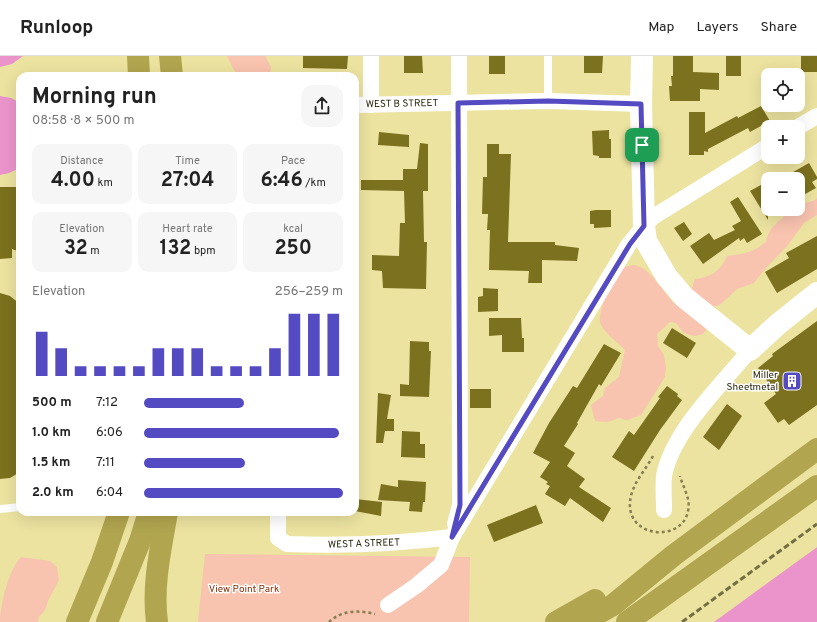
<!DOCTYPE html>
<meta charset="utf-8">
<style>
body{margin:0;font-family:Overpass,sans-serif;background:#f6f6f6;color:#222;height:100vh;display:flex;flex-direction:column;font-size:15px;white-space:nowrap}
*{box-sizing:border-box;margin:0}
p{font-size:13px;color:#767676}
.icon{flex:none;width:22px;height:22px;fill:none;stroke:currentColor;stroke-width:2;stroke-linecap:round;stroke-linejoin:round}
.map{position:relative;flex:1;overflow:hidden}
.sheet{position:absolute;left:16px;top:16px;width:343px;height:444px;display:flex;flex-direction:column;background:#fff;border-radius:12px;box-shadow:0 4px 16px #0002}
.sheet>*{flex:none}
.fabs{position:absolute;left:761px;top:12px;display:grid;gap:8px}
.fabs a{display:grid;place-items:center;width:44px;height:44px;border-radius:8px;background:#fff;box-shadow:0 4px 16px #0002;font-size:20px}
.pin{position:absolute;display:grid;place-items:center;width:34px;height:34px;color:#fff;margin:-17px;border-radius:8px;box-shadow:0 2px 6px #0006}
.round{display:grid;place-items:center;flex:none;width:42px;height:42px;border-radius:12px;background:#f6f6f6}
.summary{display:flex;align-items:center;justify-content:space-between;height:68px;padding:0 16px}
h1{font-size:22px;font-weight:700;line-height:30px}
.metrics{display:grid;grid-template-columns:repeat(3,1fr);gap:6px;height:68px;padding:4px 16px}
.metrics div{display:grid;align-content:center;border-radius:10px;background:#f6f6f6;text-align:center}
.metrics b{font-size:20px;font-weight:700}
.metrics small{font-size:11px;font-weight:400}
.metrics p{font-size:11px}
.chart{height:112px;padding:8px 16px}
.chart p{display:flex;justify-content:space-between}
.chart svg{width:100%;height:72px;margin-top:4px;stroke:#544ac2;stroke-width:6}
ul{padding:0 16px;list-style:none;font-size:13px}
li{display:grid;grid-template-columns:64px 48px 1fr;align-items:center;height:30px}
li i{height:10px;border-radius:5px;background:#544ac2}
header{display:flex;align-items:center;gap:24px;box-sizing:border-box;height:56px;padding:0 20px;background:#fff;border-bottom:1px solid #e0e0e0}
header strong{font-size:19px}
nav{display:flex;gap:22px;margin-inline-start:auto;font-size:14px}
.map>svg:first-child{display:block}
</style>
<header>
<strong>Runloop</strong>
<nav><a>Map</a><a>Layers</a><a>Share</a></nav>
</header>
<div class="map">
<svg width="817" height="566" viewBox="0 0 817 566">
<rect width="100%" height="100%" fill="#ece3a0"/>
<g fill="#f8c3af">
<polygon points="227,0 265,0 271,11 270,20 237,20"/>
<path d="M817 142V159L804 167 787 190 765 213 754 227 737 233 721 248 713 251 691 235 695 223C710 222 722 214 727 200 744 198 752 197 766 186 768 170 782 164 792 153H798V150L815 144Z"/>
<path d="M634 209C651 212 662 235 674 247 683 255 694 261 704 269L706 274 703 278 695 280C691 279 685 278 682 275 678 270 678 266 670 266L657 278 658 290 664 299 666 311 665 321 641 359 627 364 619 362 607 366 595 365 591 349 603 340 605 332 619 321 625 294C618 286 603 277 600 266 598 253 614 219 625 211 627 210 632 209 634 209Z"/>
<polygon points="205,498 470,501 469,566 198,566"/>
<path d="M21 501 50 505 57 511 59 524 48 545 45 554 39 561 38 566H0C0 549 9 513 21 501Z"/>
</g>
<g fill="#eb94cc">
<polygon points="0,0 23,0 12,8 0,11"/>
<polygon points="0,40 11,42 20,47 20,112 9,117 0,119"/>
<polygon points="817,491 817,566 714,566"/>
</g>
<polygon fill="#ece3a0" points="817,489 817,491 712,566 713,564"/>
<g fill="#7c711e">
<polygon points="303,0 348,0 347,13 303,12"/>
<polygon points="404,0 422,0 423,17 404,17"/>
<rect x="489" y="0" width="16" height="18"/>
<polygon points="584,0 603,0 602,17 584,17"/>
<polygon points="673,0 693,0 693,16 719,17 719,34 700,33 700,45 670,45 669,30 672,30 671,20 673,20"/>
<rect x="726" y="0" width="15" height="20"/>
<rect x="801" y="0" width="16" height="16"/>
<polygon points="761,50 770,65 750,76 748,72 708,93 708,96 704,95 704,99 689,99 689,56 705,56 705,77 737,60 738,62"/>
<polygon points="609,74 609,83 611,83 611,102 599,102 599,100 593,99 592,75"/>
<polygon points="379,76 409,79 409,91 378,89"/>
<polygon points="420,87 428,88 428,135 423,135 424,186 427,186 426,233 383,232 382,215 372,214 372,199 399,200 400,167 405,167 404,135 361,134 361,124 403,124 403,113 417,113"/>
<polygon points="487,88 499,88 499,98 511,98 508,186 555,186 555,189 579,192 577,205 542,204 542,227 528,227 529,215 489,214 490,174 487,174 488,158 482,158 483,121 487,121"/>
<polygon points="809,107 817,121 817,123 812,126 816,132 798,142 798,123 781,123"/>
<polygon points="768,125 768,164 750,135"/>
<polygon points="0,131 20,131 20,196 12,193 12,202 0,203"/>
<polygon points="738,141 762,178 747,187 744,182 740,185 739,182 703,208 690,190 709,177 714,184 735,174 732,170 741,165 730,146"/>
<polygon points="596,154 611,154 611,171 594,172 594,168 590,168 590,155"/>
<polygon points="684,166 692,178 683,185 674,172"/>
<polygon points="817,180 817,213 777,237 765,216 789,202 786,197"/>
<polygon points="483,232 498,233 498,255 478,256 478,241 483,240"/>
<polygon points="0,237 10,240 20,248 20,416 10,422 0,423"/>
<polygon points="489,262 521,262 522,282 524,282 524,296 502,296 502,279 489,280"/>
<polygon points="817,265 817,349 789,369 784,363 778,367 764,347 776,338 758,312 773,300 772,298"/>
<polygon points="672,272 696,287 687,302 663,287"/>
<polygon points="410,285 429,286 429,295 431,295 429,341 400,340 400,328 409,329"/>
<polygon points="604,288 621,297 601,330 599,328 577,367 578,368 564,390 575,397 567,410 585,423 579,431 611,452 603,466 570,442 565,450 545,438 550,430 546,428 548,426 540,421 550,406 533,397 549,367 573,330 577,332"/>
<polygon points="667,330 678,338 677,340 682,344 660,374 634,415 612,401 629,375 634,379 660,342 658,341"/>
<rect x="470" y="333" width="21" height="19"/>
<polygon points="378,337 391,339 387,363 394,363 394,375 385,375 383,387 376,387"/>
<polygon points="727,348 742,360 719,394 703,381"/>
<polygon points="402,375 420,376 420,388 425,388 425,402 401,401"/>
<polygon points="398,424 426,426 425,446 423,446 422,456 409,455 410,446 378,444 381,428 398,431"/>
<polygon points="355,443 382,446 381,460 355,455"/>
<polygon points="536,449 543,467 494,486 487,469"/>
</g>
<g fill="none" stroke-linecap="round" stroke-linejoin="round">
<g stroke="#867f51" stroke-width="2.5" stroke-dasharray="3 3" stroke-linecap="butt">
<path d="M653 400C646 413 634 426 631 440 621 482 682 488 688 455 691 442 683 432 680 420"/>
<path d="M329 566C342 554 359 554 375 558"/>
</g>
<g stroke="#fff" stroke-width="8">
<polyline points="548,45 548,0"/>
<polyline points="0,453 20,451"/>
</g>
<g stroke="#fff" stroke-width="16">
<polyline points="355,49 548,45 641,48"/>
<polyline points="371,49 371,0"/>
<polyline points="798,71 817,60"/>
<path d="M664 454C664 443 663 431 664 420 672 376 722 328 750 294"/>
<path d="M278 456V482L287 488C342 490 397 488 452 481"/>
<polyline points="455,468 460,449 459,0"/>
<polyline points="388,549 416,530 441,509 452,481 629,188 644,170 653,161 768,90"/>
</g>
<polyline stroke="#fff" stroke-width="22" points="642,0 641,48 644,170 646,185 667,221 684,241 750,294 777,269 817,237"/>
<g stroke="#b1a54f" stroke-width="22">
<polyline points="138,0 139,20"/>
<polyline points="170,0 172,20"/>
<polyline points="77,566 102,506 119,456"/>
<polyline points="107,566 140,485 149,456"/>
<path d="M157 566C152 529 161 492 167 456"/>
<polyline points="556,566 595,544"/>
<polyline points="583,566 613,549 674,499 817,393"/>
<polyline points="627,566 817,430"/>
</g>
<polyline stroke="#746e43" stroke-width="3" stroke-dasharray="6 3" stroke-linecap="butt" points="682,566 817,468"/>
</g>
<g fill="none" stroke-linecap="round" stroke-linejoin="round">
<defs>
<polygon id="route" points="548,45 641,48 644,170 630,188 452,481 460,449 458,47"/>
</defs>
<use href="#route" stroke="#fff" stroke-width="8"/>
<use href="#route" stroke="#544ac2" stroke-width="5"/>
</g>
<defs>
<symbol id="building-square" viewBox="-11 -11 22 22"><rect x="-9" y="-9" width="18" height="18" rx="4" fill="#544ac2" stroke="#fff"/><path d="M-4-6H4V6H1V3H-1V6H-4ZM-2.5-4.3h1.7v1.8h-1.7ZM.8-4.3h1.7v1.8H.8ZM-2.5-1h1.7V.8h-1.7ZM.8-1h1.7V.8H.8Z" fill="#fff"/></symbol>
</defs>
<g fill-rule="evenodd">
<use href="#building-square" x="781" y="314" width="22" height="22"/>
</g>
<g text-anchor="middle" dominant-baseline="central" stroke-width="3" stroke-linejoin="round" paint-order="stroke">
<g font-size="10" fill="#221e04" stroke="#fff">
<text transform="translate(402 48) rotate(-1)">WEST B STREET</text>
<text transform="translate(364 488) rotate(-2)">WEST A STREET</text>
</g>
<g font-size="10" fill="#221e04" stroke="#fff" text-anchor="end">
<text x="778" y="319">Miller<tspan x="778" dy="12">Sheetmetal</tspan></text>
</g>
<g font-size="10" fill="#822e05" stroke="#fff">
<text x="244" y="533">View Point Park</text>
</g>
</g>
</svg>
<div class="fabs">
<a><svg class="icon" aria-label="locate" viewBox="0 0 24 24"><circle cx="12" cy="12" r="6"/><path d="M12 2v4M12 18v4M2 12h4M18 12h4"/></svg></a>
<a>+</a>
<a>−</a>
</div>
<div class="pin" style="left:642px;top:89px;background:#1e9e55"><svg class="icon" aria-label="arrive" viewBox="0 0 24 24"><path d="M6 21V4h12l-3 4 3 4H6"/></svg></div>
<section class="sheet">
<div class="summary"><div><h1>Morning run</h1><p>08:58 · 8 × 500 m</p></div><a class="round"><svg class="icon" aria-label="share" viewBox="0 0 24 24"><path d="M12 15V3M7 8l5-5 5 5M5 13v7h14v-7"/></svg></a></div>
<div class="metrics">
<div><p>Distance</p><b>4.00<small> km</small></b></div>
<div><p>Time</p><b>27:04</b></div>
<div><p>Pace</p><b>6:46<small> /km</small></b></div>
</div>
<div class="metrics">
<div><p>Elevation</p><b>32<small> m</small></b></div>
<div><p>Heart rate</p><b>132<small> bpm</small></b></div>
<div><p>kcal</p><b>250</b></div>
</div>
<div class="chart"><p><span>Elevation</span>256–259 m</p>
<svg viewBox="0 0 160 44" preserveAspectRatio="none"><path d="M5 44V17M15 44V27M25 44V38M35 44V38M45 44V38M55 44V38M65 44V27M75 44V27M85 44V27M95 44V38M105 44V38M115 44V38M125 44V27M135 44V6M145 44V6M155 44V6"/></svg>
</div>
<ul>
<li><b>500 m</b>7:12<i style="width:50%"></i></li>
<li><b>1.0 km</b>6:06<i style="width:98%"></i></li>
<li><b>1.5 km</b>7:11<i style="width:51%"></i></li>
<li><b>2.0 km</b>6:04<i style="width:100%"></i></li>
</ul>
</section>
</div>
